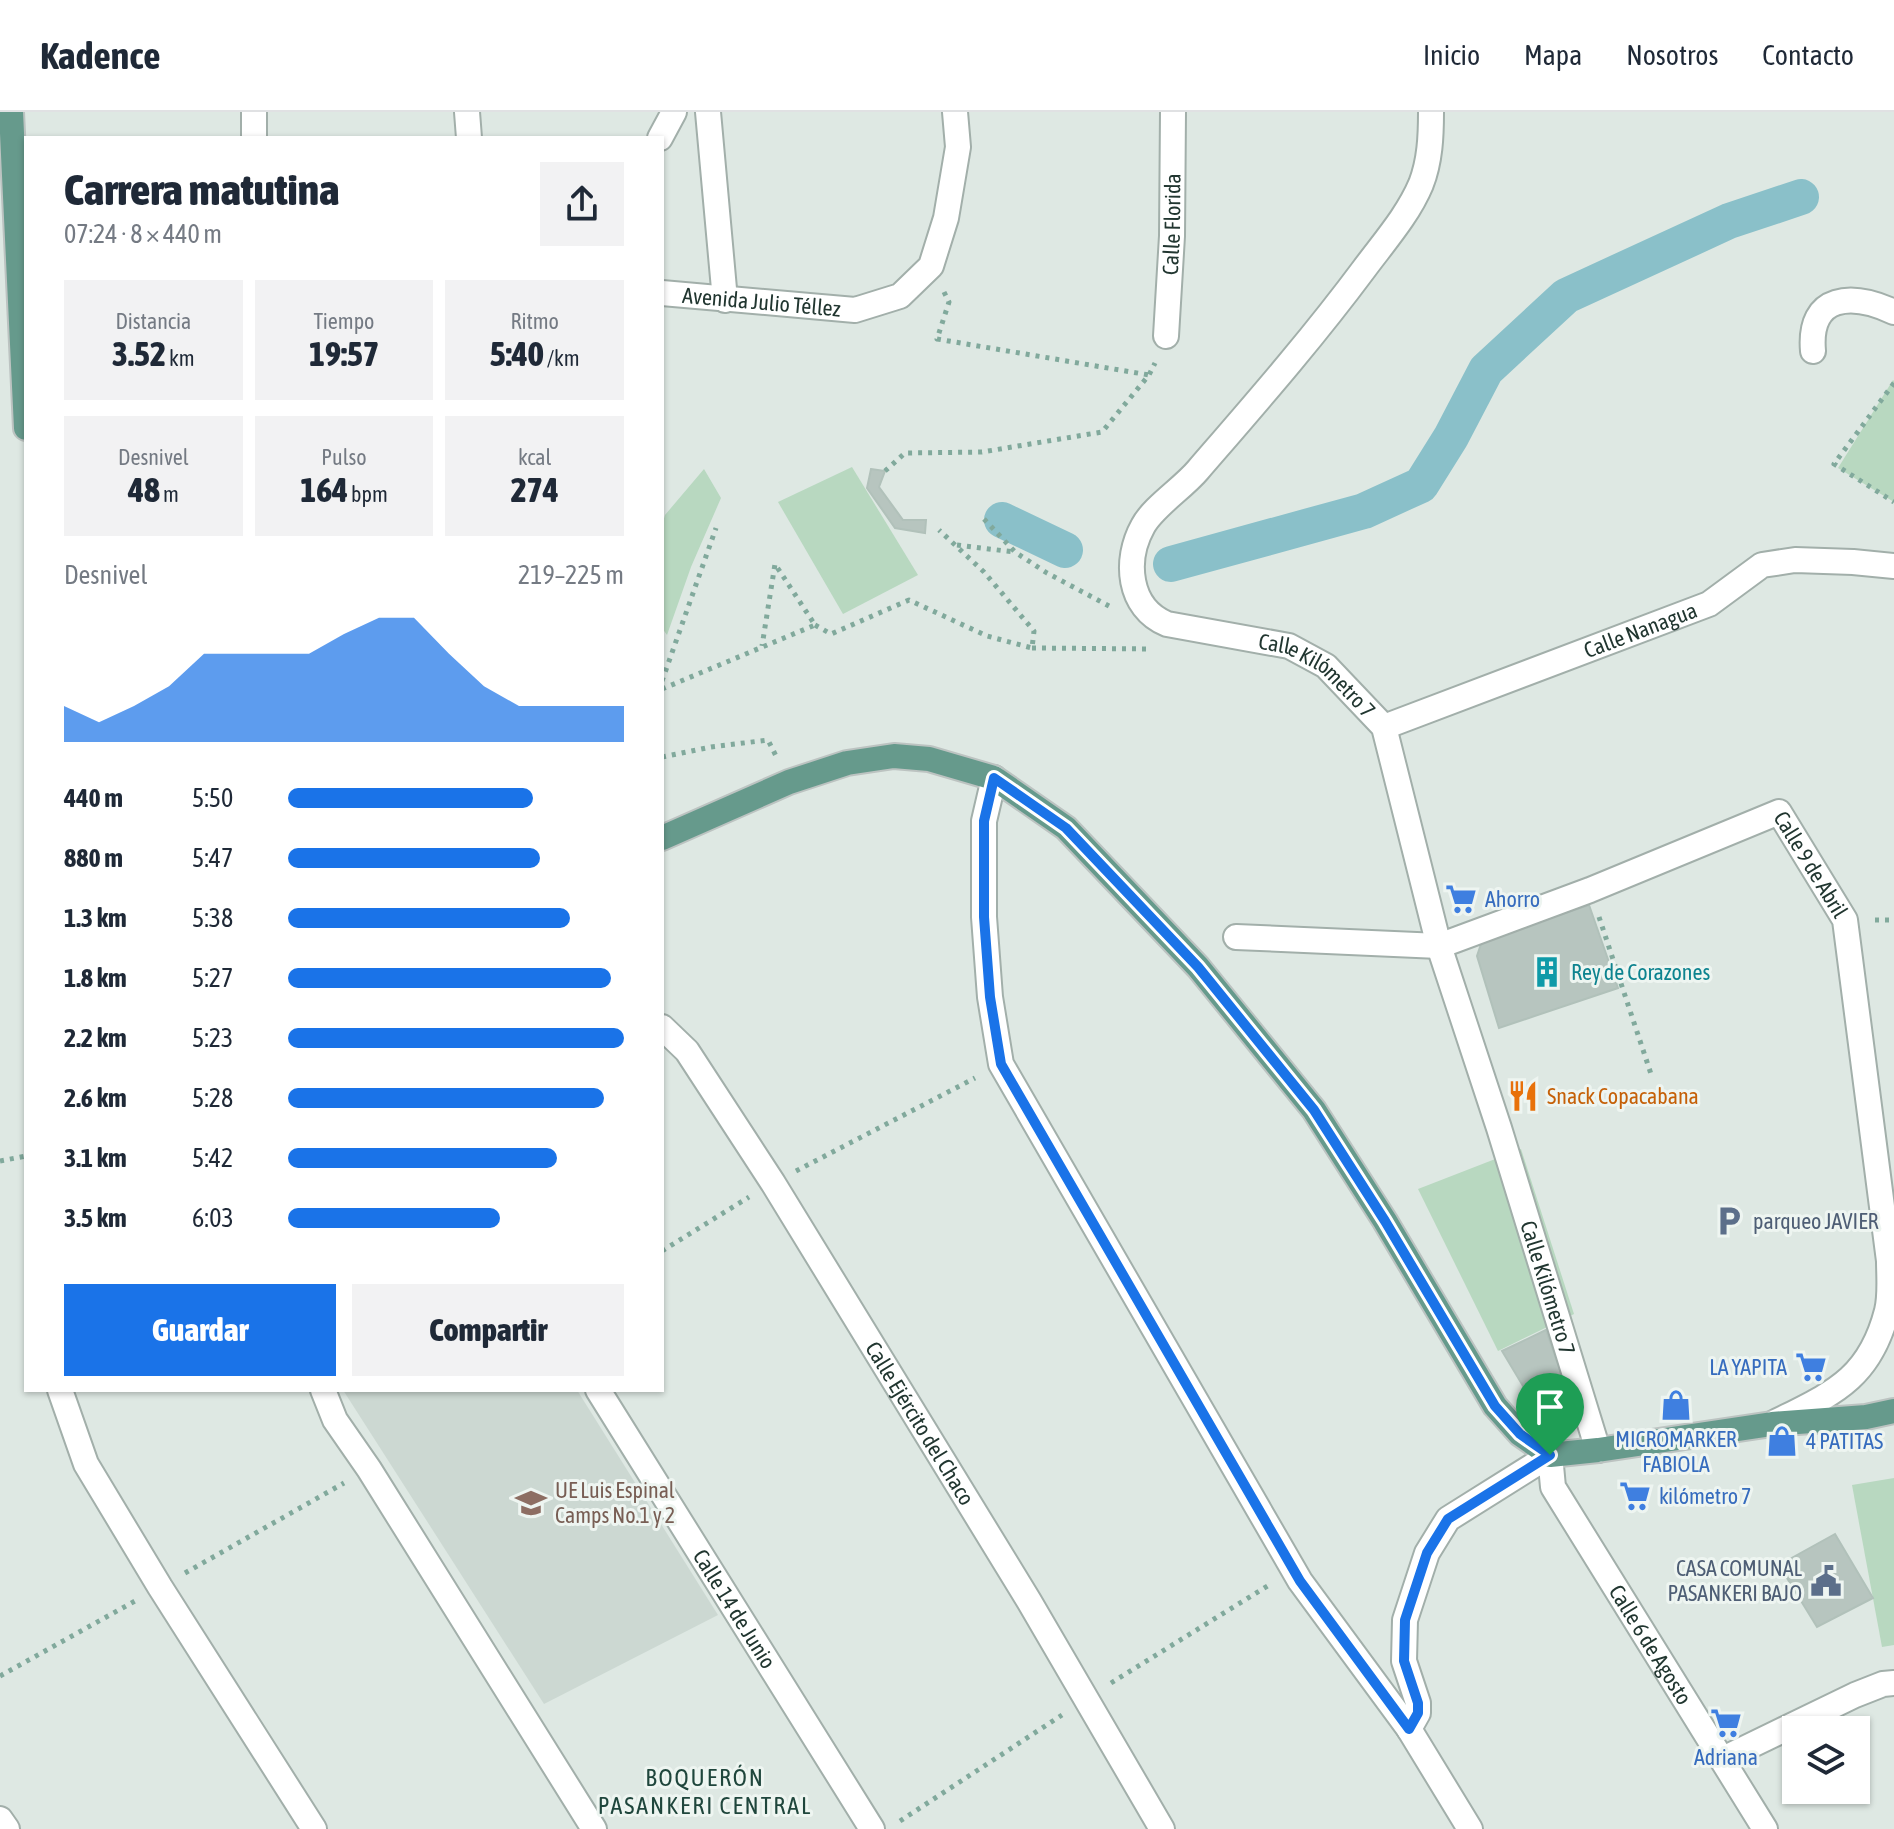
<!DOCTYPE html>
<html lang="es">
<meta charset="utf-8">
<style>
body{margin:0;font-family:"Asap Condensed",sans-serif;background:#f2f2f3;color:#1f2937;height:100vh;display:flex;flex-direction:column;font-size:30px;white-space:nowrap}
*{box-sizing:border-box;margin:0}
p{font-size:26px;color:#747a83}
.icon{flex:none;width:44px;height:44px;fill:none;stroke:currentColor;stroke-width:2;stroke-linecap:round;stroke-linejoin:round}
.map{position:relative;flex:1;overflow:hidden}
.side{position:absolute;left:24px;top:24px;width:640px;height:1256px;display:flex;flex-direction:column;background:#fff;border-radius:0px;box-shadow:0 2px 6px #0004}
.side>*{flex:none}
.fabs{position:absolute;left:1782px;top:1604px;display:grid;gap:16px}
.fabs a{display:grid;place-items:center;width:88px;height:88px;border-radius:0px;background:#fff;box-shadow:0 2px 6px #0004;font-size:40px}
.pin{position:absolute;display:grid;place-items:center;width:68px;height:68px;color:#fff;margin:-82px -34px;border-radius:50% 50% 50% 0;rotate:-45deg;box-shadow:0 0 8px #0007}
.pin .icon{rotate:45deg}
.round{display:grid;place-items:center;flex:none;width:84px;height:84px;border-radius:0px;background:#f2f2f3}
.summary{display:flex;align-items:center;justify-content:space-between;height:136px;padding:0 40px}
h1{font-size:44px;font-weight:800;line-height:60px}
.figures{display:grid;grid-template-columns:repeat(3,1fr);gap:12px;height:136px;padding:8px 40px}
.figures div{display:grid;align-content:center;border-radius:0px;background:#f2f2f3;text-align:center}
.figures b{font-size:34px;font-weight:800}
.figures small{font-size:22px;font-weight:400}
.figures p{font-size:22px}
.chart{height:224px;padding:16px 40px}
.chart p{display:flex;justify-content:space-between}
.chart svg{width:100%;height:144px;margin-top:8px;fill:#1a73e8;opacity:.7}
.cta{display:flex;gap:16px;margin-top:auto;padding:16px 40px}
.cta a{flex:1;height:92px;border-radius:0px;background:#1a73e8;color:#fff;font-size:32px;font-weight:800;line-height:92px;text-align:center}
.cta a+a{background:#f2f2f3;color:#1f2937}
ul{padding:0 40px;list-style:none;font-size:26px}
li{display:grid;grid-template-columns:128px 96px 1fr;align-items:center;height:60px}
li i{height:20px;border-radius:10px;background:#1a73e8}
header{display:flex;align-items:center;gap:48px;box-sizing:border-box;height:112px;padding:0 40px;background:#fff;border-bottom:2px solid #e0e1e3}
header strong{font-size:38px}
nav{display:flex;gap:44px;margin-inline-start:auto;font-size:28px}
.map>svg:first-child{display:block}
</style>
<header>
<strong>Kadence</strong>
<nav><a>Inicio</a><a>Mapa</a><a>Nosotros</a><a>Contacto</a></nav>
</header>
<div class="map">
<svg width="1894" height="1717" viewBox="0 0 1894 1717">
<rect width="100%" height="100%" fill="#dee8e3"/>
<polygon fill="#ccd8d2" points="343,1278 577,1278 718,1503 544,1592"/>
<g fill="#b8d8c0">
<polygon points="1893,268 1894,269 1894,390 1838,356"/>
<polygon points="852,355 918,463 843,502 778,390"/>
<polygon points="704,357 721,386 691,455 667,523 662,516 662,413 665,403"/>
<polygon points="1521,1037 1574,1202 1498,1239 1418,1077"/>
<polygon points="1894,1366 1894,1533 1882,1535 1852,1373"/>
</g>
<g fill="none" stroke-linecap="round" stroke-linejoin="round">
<g stroke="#8ac0c9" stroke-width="36">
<polyline points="1002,408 1065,438"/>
<polyline points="1171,452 1364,399 1421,373 1451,325 1486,258 1566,184 1729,109 1801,85"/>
</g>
</g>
<g fill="#b7c5bf" stroke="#b1c1ba" stroke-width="2">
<polygon points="871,357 885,359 879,375 903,408 926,408 925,421 895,416 867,376"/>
<polygon points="1589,793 1618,876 1499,916 1477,844 1482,829"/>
<polygon points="1546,1218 1561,1261 1559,1274 1553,1282 1544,1285 1526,1279 1502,1239"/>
<polygon points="1835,1422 1873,1486 1817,1515 1779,1453"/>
</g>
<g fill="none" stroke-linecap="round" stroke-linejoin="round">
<defs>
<g id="minor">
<polyline points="254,0 254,26"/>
<polyline points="467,0 469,26"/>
<polyline points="708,0 725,188"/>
<path id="s1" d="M1431 0C1431 24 1430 49 1421 72 1408 103 1384 130 1364 157 1312 227 1255 292 1198 358 1183 376 1153 395 1143 414 1124 448 1128 496 1167 512L1289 534 1326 554 1384 615 1439 834 1499 1016 1598 1338"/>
<polyline points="660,26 674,0"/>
<path id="s2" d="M662 181 855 198 900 184 931 154 946 106 958 35 955 0"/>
<path id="s3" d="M1166 224 1172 124 1173 0"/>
<path d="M1813 239C1808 181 1853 181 1894 200"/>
<path id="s4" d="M1384 615 1709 492 1762 453 1795 448 1853 450 1894 454"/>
<polyline points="994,666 984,709 984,805 990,885 1001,952 1300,1469 1409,1617 1470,1717"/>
<path id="s5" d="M1236 825 1439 834 1590 778 1779 700 1845 808 1889 1149C1889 1164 1891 1183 1887 1199 1869 1269 1831 1282 1772 1312"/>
<path id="s6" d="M662 915 687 939 773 1071 1029 1489 1162 1717"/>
<polyline points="60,1278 86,1352 160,1475 314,1717"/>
<polyline points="323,1278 335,1308 369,1357 594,1717"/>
<path id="s7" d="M598 1278 872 1717"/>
<path id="s8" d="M1409 1617 1418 1601V1591L1404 1549 1405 1508 1427 1441 1448 1407 1550 1343 1553 1375 1765 1717"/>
<polyline points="1723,1647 1855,1583 1883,1572 1894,1571"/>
<polyline points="0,1707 7,1717"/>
</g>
<g id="major">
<polyline points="11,0 26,316"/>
<polyline points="662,726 789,670 847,651 894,644 929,647 994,666 1066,716 1198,855 1314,998 1385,1109 1495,1294 1520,1322 1550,1343 1598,1338 1772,1312 1866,1305 1894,1299"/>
</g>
</defs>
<use href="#minor" stroke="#a2afaa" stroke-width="28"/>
<use href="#major" stroke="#bcc3c1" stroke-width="28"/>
<g stroke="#81a99c" stroke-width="5" stroke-dasharray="4 6" stroke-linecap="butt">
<polyline points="944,180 949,190 937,227 1149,263"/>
<polyline points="1894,271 1834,352 1894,390"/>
<polyline points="885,359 905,341 982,340 1102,320 1149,263 1155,251"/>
<polyline points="984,407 1015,440 1047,461 1109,494"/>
<polyline points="957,433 1014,440"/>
<polyline points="815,513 831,522 909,488 987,524 1032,536 1034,519 984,460 939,418"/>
<polyline points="1032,536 1151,537"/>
<polyline points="662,569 716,416"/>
<polyline points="662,577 815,513 775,452 762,534"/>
<polyline points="662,645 711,635 768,628 776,644"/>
<polyline points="1599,805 1652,965"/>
<polyline points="1875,808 1894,808"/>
<polyline points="0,1049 26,1044"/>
<polyline points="796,1059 975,966"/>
<polyline points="662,1139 749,1085"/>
<polyline points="185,1461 344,1371"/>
<polyline points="0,1564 135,1489"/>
<polyline points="1111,1571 1269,1473"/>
<polyline points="900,1709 1062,1603"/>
</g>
<use href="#minor" stroke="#fff" stroke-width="24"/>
<use href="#major" stroke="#669a8c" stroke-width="24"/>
</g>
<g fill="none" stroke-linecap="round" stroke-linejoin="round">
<defs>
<polygon id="route" points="994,666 1066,716 1198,855 1314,998 1385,1109 1495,1294 1520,1322 1550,1343 1448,1407 1427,1441 1405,1508 1404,1549 1418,1591 1418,1601 1409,1617 1300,1469 1001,952 990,885 984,805 984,709"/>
</defs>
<use href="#route" stroke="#fff" stroke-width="16"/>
<use href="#route" stroke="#1a73e8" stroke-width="10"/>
</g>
<defs>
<symbol id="supermarket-bare" viewBox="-9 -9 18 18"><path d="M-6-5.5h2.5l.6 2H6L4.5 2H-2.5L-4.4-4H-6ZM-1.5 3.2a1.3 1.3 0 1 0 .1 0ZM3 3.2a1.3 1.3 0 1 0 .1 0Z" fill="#3f7fe0" stroke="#eef5f1" stroke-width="2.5" paint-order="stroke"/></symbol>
<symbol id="building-bare" viewBox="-9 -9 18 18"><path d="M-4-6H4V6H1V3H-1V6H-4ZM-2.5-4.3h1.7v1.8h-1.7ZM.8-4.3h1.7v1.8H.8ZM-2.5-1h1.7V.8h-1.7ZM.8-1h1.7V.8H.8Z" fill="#0f9aa8" stroke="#eef5f1" stroke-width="2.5" paint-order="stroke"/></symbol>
<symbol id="restaurant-bare" viewBox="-9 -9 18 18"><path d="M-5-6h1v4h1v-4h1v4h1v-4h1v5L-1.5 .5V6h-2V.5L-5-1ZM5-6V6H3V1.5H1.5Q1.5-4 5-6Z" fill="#e8710a" stroke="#eef5f1" stroke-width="2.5" paint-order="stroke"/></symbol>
<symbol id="parking-bare" viewBox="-9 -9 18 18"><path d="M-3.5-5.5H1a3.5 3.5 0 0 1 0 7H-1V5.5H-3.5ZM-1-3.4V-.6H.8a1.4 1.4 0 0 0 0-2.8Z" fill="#5c6f8a" stroke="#eef5f1" stroke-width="2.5" paint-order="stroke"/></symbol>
<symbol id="shop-bare" viewBox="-9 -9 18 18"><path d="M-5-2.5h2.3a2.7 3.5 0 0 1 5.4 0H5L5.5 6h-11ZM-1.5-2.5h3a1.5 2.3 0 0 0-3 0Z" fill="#3f7fe0" stroke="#eef5f1" stroke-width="2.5" paint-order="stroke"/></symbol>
<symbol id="school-bare" viewBox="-9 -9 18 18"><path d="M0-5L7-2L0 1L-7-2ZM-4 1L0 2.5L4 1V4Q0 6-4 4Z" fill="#8d6e63" stroke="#eef5f1" stroke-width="2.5" paint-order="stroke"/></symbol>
<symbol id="civic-bare" viewBox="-9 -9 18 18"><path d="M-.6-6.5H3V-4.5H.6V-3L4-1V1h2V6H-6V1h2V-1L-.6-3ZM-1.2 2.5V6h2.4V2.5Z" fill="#5c6f8a" stroke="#eef5f1" stroke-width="2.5" paint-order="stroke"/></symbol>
</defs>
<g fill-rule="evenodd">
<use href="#supermarket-bare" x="1439" y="765" width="44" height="44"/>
<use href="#building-bare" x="1525" y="838" width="44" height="44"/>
<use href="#restaurant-bare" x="1501" y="962" width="44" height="44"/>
<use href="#parking-bare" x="1707" y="1087" width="44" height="44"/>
<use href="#supermarket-bare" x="1789" y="1233" width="44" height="44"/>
<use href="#shop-bare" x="1654" y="1271" width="44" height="44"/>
<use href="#shop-bare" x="1760" y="1307" width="44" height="44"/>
<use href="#supermarket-bare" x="1613" y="1362" width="44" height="44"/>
<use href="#school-bare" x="509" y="1369" width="44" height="44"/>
<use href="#civic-bare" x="1804" y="1447" width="44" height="44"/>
<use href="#supermarket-bare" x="1704" y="1589" width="44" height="44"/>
</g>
<g text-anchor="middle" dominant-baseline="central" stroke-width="6" stroke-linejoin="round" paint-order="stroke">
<g font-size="22" fill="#213630" stroke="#eef5f1">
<text stroke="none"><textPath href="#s3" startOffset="112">Calle Florida</textPath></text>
<text stroke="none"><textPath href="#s2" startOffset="100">Avenida Julio Téllez</textPath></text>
<text stroke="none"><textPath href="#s4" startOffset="274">Calle Nanagua</textPath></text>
<text stroke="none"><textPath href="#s1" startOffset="792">Calle Kilómetro 7</textPath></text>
<text stroke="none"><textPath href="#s5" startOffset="630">Calle 9 de Abril</textPath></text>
<text stroke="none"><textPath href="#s1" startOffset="1464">Calle Kilómetro 7</textPath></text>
<text stroke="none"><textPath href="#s6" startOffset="474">Calle Ejército del Chaco</textPath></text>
<text stroke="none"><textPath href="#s7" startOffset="258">Calle 14 de Junio</textPath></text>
<text stroke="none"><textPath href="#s8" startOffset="562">Calle 6 de Agosto</textPath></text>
</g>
<g font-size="22" fill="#366cbe" stroke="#eef5f1" text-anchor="start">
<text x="1485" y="787">Ahorro</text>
<text x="1787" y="1255" text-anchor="end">LA YAPITA</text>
<text x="1676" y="1327" text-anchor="middle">MICROMARKER<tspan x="1676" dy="25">FABIOLA</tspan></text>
<text x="1806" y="1329">4 PATITAS</text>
<text x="1659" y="1384">kilómetro 7</text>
<text x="1726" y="1645" text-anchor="middle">Adriana</text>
</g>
<g font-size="22" fill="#0d838f" stroke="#eef5f1" text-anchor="start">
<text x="1571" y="860">Rey de Corazones</text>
</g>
<g font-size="22" fill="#c56008" stroke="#eef5f1" text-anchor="start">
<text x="1547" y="984">Snack Copacabana</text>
</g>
<g font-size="22" fill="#4e5e75" stroke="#eef5f1" text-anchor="start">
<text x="1753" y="1109">parqueo JAVIER</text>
<text x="1802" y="1456" text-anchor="end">CASA COMUNAL<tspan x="1802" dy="25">PASANKERI BAJO</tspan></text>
</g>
<g font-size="22" fill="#785e54" stroke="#eef5f1" text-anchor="start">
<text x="555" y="1378">UE Luis Espinal<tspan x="555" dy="25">Camps No.1 y 2</tspan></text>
</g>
<g font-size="24" letter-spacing="2" fill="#1f463c" stroke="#eef5f1">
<text x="705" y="1665">BOQUERÓN<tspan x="705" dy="28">PASANKERI CENTRAL</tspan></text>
</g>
</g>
</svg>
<div class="fabs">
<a><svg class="icon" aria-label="layers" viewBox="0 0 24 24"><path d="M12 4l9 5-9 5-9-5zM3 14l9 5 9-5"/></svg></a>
</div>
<div class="pin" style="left:1550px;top:1343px;background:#1e9e55"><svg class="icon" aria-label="arrive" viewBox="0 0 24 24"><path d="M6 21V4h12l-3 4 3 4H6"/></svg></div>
<section class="side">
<div class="summary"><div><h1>Carrera matutina</h1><p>07:24 · 8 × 440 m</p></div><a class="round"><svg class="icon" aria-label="share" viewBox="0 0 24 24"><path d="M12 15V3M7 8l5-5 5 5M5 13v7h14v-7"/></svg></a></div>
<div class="figures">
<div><p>Distancia</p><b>3.52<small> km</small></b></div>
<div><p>Tiempo</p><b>19:57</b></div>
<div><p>Ritmo</p><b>5:40<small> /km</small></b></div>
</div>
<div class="figures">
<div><p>Desnivel</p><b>48<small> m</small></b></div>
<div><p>Pulso</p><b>164<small> bpm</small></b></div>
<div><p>kcal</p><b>274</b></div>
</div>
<div class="chart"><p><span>Desnivel</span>219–225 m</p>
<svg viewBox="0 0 160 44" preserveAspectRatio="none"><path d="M0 44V33L10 38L20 33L30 27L40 17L50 17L60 17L70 17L80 11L90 6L100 6L110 17L120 27L130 33L140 33L150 33L160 33V44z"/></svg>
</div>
<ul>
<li><b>440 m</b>5:50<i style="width:73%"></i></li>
<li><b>880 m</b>5:47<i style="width:75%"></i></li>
<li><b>1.3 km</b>5:38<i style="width:84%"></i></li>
<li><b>1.8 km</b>5:27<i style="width:96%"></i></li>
<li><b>2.2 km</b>5:23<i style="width:100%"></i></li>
<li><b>2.6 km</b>5:28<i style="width:94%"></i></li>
<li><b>3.1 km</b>5:42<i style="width:80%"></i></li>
<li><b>3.5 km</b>6:03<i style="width:63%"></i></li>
</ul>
<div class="cta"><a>Guardar</a><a>Compartir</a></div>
</section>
</div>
